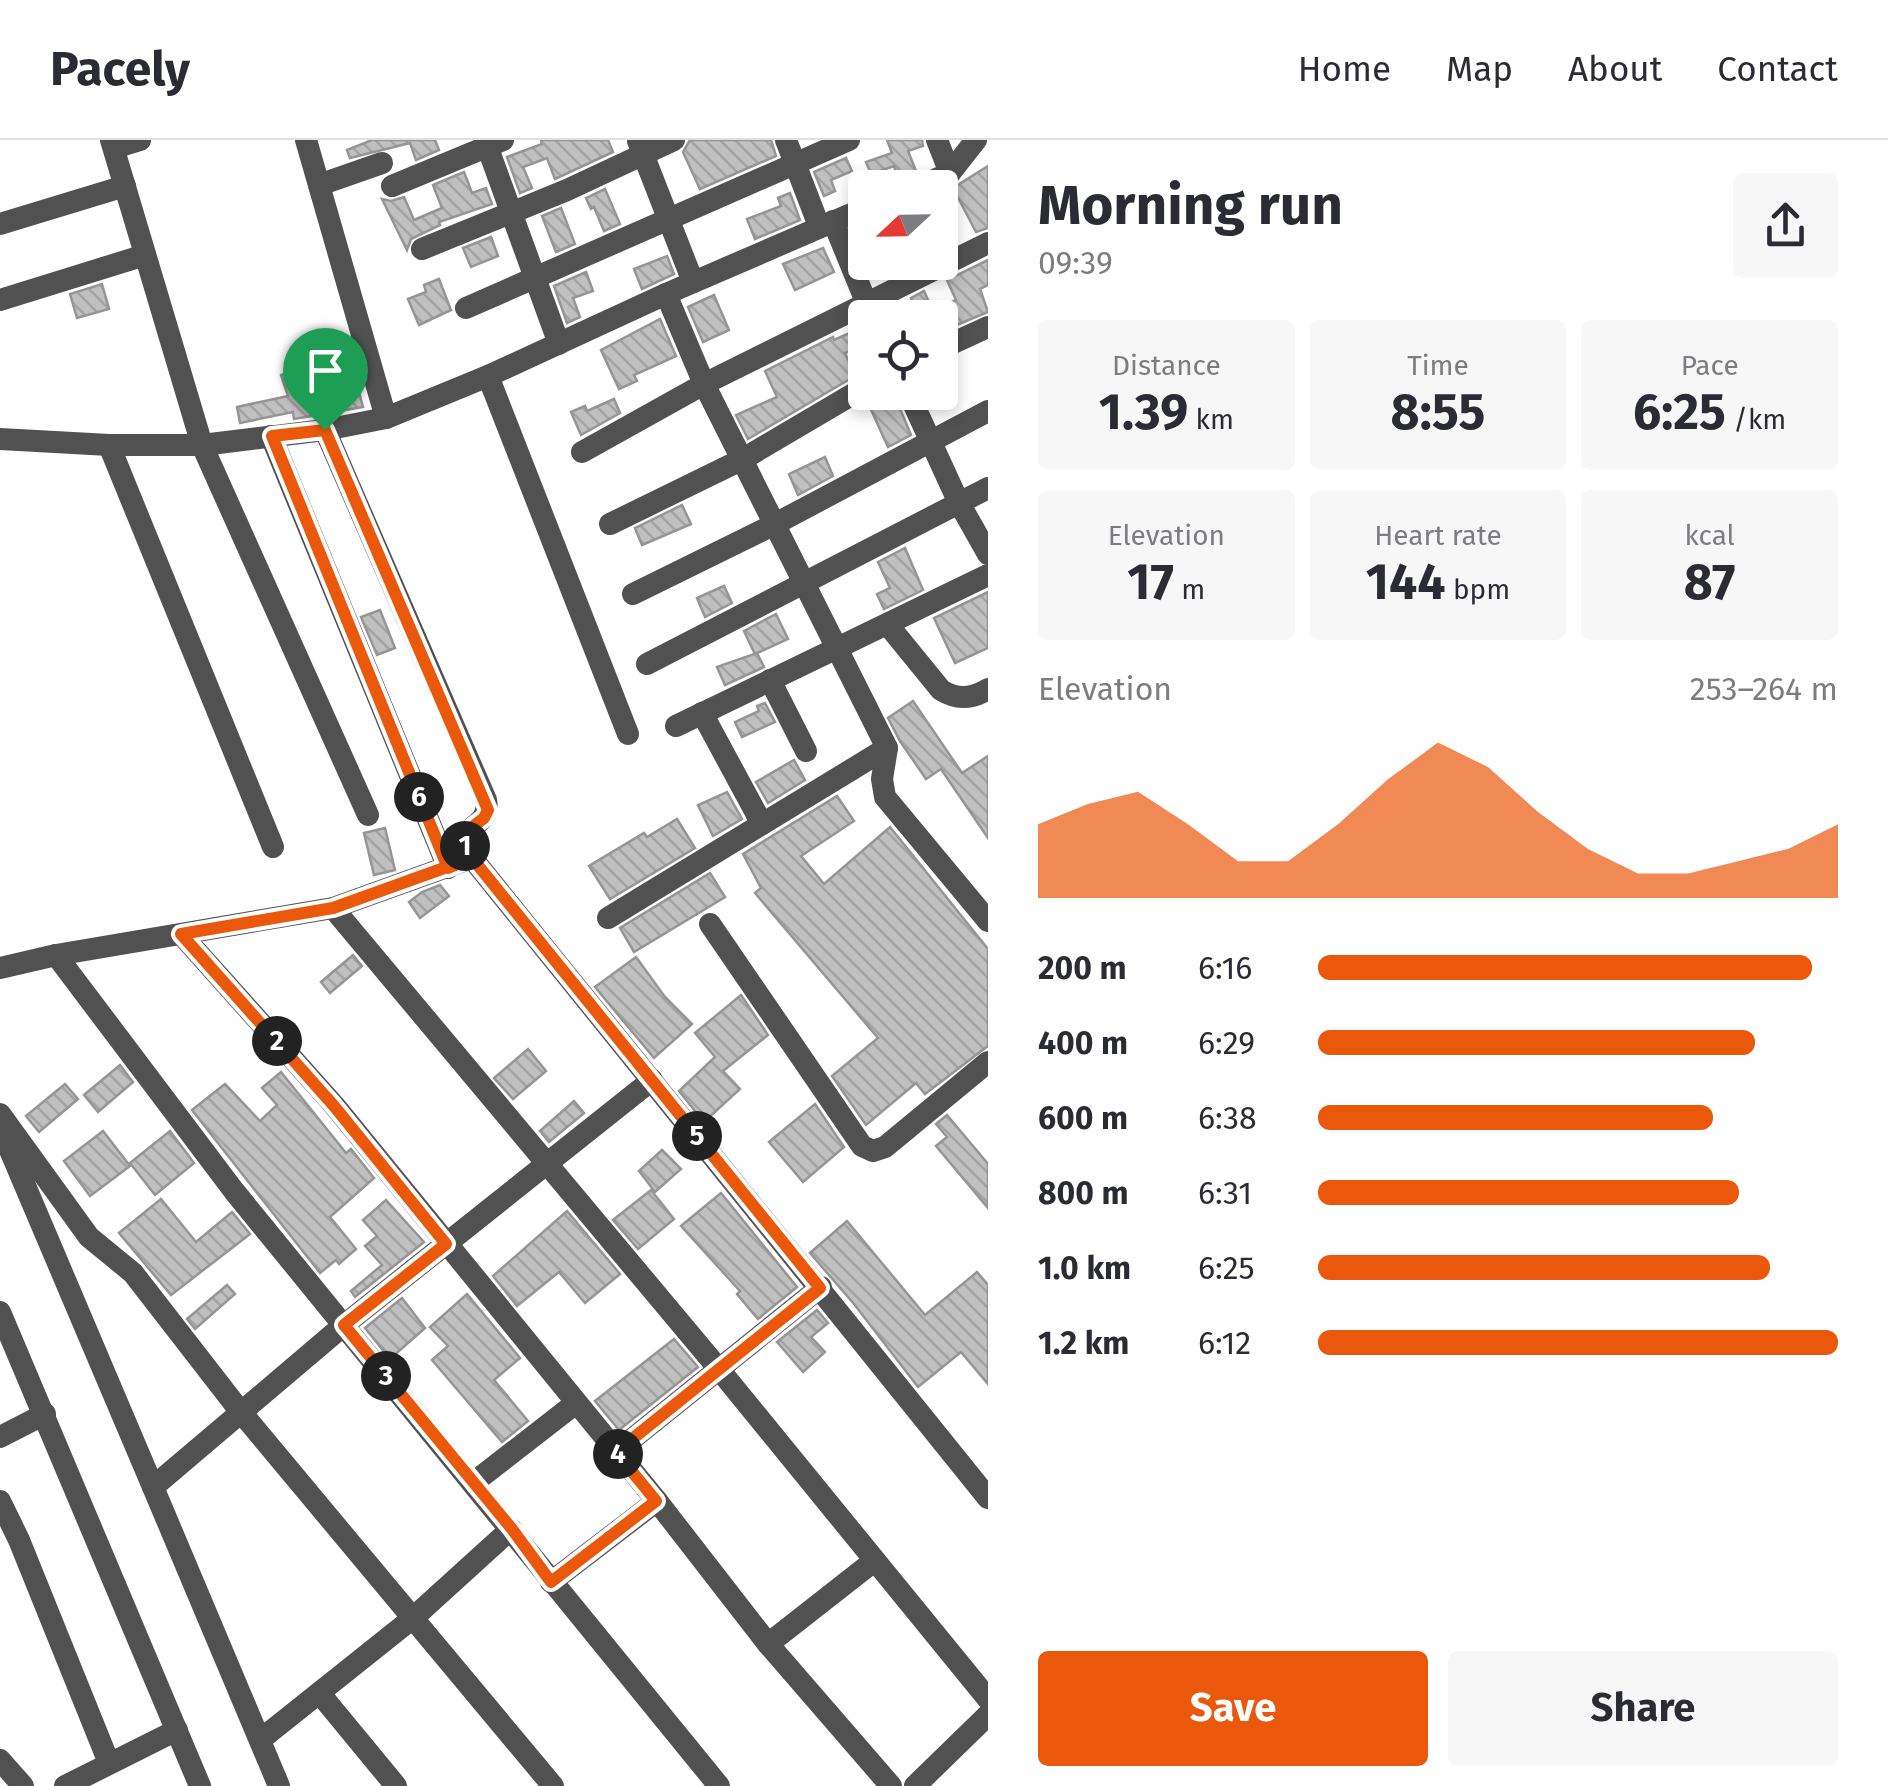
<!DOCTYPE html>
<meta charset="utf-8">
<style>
body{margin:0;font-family:"Fira Sans",sans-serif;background:#f7f7f7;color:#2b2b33;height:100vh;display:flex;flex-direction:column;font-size:38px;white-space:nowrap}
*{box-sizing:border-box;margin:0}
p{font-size:32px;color:#7c7c81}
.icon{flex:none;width:55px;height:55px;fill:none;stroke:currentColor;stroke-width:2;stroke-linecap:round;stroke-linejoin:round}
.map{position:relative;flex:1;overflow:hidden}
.sheet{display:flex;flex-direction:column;background:#fff;width:900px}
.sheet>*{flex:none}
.needle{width:65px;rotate:248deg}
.buttons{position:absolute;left:848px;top:30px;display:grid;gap:20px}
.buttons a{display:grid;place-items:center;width:110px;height:110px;border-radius:10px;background:#fff;box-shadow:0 5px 15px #0003;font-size:50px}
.pin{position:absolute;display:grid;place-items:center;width:85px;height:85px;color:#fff;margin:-102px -42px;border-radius:50% 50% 50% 0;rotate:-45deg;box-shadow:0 0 10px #0007}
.pin .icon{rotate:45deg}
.km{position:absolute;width:50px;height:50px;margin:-25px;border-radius:50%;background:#222;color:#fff;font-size:28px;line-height:50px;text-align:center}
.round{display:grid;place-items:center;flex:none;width:105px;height:105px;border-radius:10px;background:#f7f7f7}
.head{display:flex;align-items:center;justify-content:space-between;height:170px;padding:0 50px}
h1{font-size:55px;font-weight:700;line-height:75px}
.figures{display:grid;grid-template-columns:repeat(3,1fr);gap:15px;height:170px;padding:10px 50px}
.figures div{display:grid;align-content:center;border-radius:10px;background:#f7f7f7;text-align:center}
.figures b{font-size:50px;font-weight:700}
.figures small{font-size:28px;font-weight:400}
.figures p{font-size:28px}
.chart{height:280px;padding:20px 50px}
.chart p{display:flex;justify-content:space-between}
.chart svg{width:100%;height:180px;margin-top:10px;fill:#ea580c;opacity:.7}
.button{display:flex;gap:20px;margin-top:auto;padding:20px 50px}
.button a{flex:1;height:115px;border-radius:10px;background:#ea580c;color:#fff;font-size:40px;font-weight:700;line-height:115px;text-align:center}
.button a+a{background:#f7f7f7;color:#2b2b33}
ul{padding:0 50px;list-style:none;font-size:32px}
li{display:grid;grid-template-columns:160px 120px 1fr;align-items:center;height:75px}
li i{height:25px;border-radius:12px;background:#ea580c}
header{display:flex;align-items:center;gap:60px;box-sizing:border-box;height:140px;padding:0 50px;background:#fff;border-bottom:2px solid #e1e1e2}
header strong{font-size:48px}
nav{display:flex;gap:55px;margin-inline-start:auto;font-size:35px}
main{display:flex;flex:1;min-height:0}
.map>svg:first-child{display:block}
</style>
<header>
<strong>Pacely</strong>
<nav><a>Home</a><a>Map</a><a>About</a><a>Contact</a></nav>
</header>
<main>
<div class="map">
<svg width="988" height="1646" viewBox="0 0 988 1646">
<defs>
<pattern id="building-back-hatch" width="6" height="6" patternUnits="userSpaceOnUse" patternTransform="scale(2.5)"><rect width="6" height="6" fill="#c0c0c0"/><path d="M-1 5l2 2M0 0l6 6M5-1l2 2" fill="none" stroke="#a3a3a3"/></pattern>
</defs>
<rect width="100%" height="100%" fill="#fff"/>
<g fill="url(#building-back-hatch)" stroke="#959595" stroke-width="2.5">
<polygon points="372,0 435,0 439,10 416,20 410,3 350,18 347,10"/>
<polygon points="541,0 608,0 613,12 555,39 547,18 523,27 532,48 520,53 507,17 542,4"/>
<polygon points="690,0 771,0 776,16 700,49 683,12"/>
<polygon points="887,0 922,0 923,6 908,11 916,31 900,42 894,26 871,34 866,22 892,13"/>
<polygon points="846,18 852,31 831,40 835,51 824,56 814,32"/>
<polygon points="988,26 988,88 976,92 953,48"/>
<polygon points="464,32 472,53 486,48 492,64 439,82 440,85 411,99 407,110 382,59 391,61 404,57 414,80 442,68 433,45"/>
<polygon points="605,49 620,84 604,91 594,67 591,69 586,58"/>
<polygon points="790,53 800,80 755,99 747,79 781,66 778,58"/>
<polygon points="561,68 575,104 556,112 542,76"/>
<polygon points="491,97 498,116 471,127 463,108"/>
<polygon points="823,108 834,132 795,150 783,124"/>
<polygon points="667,116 674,134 642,149 634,129"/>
<polygon points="988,120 988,145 980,149 988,172 940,192 940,178 918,178 911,158 924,151 933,171 956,160 947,140"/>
<polygon points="586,132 593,151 573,158 580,177 567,183 554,146"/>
<polygon points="439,139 451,170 419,185 408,159 426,152 424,145"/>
<polygon points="102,144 109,169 77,178 70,154"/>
<polygon points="714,155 729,190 703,202 688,167"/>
<polygon points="660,179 676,216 634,235 637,241 619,249 601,210"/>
<polygon points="863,187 865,204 845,213 855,236 748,299 736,275 777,257 765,231 833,197 834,200"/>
<polygon points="316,224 325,257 358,248 363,267 294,279 293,272 240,283 237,267 288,256 281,235"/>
<polygon points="879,252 893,252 911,295 888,307 868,263"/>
<polygon points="614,259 620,273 581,295 571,272 585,266 587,271"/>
<polygon points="825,317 833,336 798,355 789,334"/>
<polygon points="682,365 691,384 642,405 635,388"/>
<polygon points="905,408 923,450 884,469 877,454 890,448 878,422"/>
<polygon points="724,446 732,463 705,477 697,458"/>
<polygon points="988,452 988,508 955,523 934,478"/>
<polygon points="380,470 395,508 377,515 361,477"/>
<polygon points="776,474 788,499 755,514 744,491"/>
<polygon points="757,513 764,527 725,545 717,527"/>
<polygon points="913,561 962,633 988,616 988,698 941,629 926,639 900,601 888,578"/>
<polygon points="765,563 775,582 742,597 735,582 759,571 757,566"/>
<polygon points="794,620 805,640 768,663 756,642"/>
<polygon points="727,652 742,679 713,696 698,665"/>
<polygon points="837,656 854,681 801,716 824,744 890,687 988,809 988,906 925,954 916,943 866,985 832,936 878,898 755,753 761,748 743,714"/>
<polygon points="677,679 695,708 610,759 589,726 644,693 647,697"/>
<polygon points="385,688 395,730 374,735 364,693"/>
<polygon points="710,733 725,757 634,812 620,788"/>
<polygon points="440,745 449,756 420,778 409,762 422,752"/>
<polygon points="353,815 362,826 330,853 321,842"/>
<polygon points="636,817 665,857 692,884 654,918 595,847"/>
<polygon points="741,855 768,895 723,931 740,949 704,982 679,951 715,917 695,893"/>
<polygon points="528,909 546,931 513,959 494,938"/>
<polygon points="120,925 133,942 98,972 84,955"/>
<polygon points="281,932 346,1013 351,1009 374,1038 330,1077 356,1109 339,1124 336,1120 320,1133 192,970 225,944 260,981 277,965 262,948"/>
<polygon points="65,944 78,959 39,992 26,976"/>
<polygon points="574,961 584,973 549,1002 540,991"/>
<polygon points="815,964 844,1007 803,1042 769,1002"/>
<polygon points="947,975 988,1024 988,1068 936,1006 947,997 936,984"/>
<polygon points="103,991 130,1026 90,1056 64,1021"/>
<polygon points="170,991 194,1023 155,1055 130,1023"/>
<polygon points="662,1010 681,1029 655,1052 639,1031"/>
<polygon points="651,1050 674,1079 638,1109 613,1080"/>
<polygon points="721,1053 797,1147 758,1179 737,1154 740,1151 681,1086"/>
<polygon points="161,1059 196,1102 232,1072 250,1094 171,1155 119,1093"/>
<polygon points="386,1060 424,1102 355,1157 351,1151 382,1125 365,1106 377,1096 363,1080"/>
<polygon points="567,1071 620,1134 585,1163 559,1132 517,1166 493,1136"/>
<polygon points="847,1081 925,1175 977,1132 988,1145 988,1244 961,1212 918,1247 854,1164 810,1113"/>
<polygon points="227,1145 235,1154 195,1189 187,1179"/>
<polygon points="467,1154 520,1218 494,1240 528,1281 502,1302 432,1220 448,1206 430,1187"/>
<polygon points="402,1158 425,1188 390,1219 365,1188"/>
<polygon points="817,1170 828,1183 811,1197 825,1212 803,1232 777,1202"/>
<polygon points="674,1199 698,1227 619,1290 595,1261"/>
</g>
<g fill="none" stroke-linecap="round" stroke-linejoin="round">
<g stroke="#515151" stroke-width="22">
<polyline points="111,0 202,305 368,675"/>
<polyline points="306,0 386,278"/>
<polyline points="485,0 559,204"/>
<polyline points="786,0 819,86"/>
<polyline points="937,0 950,33"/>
<polyline points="638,1 693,142"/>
<polyline points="114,8 140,0"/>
<polyline points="319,45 382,23"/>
<polyline points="392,46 503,0"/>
<polyline points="915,48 950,33 976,0"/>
<polyline points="833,81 871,174"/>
<polyline points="0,84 125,46"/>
<polyline points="422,109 567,50 674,0"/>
<polyline points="666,154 704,244 887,608 882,639 885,657 988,781"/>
<polyline points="0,160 145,115"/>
<polyline points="466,168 849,0"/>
<polyline points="940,209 988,187"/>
<polyline points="488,236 628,594"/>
<polyline points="908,252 958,361 988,414"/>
<polyline points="271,296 448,728"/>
<polyline points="0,299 109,305 202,305 325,290 386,278 488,236 666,154 865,68"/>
<polyline points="109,305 273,707"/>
<polyline points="582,312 704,244 988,103"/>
<polyline points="610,384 743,319 865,247"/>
<polyline points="633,454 775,384 988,271"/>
<path d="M888 485 941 550C957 560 972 559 988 549"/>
<polyline points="647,524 988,348"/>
<polyline points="770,540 806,611"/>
<polyline points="702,573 762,684"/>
<polyline points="676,586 988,435"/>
<polyline points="472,718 988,1358"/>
<polyline points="333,768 718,1228 988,1559"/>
<polyline points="608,778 887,608"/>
<polyline points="710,784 862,1006 873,1011 885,1007 988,922"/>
<polyline points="181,794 334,965 657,1361 768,1504 891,1646"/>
<polyline points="56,815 234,1051 719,1646"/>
<path d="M0 828 56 815 333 768 472 718C449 683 492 691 486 660L325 290"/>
<polyline points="0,974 89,1097 133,1133 240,1271 553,1646"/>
<polyline points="4,996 153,1347"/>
<polyline points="0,1172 200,1646"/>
<polyline points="0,1297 45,1274"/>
<polyline points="616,1312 821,1147"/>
<polyline points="473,1343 576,1263"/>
<polyline points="0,1361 19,1400 109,1623"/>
<polyline points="551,1442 657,1361"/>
<polyline points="768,1504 874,1421"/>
<polyline points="321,1555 396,1646"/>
<polyline points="260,1600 413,1478 511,1389"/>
<polyline points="0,1620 23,1646"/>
<polyline points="65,1646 177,1590"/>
<polyline points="279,1646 153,1347 344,1185 652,940"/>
<polyline points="915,1646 988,1575"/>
</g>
</g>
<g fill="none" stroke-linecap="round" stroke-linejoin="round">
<defs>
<polyline id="route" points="325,290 488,670 484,678 466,692 465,708 472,718 333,768 181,794 334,966 446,1104 344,1185 512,1389 551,1442 656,1361 616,1312 820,1148 472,718 448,728 272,296 325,290"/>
</defs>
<use href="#route" stroke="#fff" stroke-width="20"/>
<use href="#route" stroke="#ea580c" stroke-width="12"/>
</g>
</svg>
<div class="buttons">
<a><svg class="needle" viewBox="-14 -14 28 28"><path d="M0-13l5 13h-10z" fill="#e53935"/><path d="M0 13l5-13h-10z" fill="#7c7c81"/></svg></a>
<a><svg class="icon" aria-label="locate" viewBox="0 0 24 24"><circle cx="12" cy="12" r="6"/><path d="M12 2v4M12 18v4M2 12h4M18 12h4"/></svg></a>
</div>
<div class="pin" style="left:325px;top:290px;background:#1e9e55"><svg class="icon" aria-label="arrive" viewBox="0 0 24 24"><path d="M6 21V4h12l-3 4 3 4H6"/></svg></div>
<b class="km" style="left:465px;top:706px">1</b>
<b class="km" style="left:277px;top:901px">2</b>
<b class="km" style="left:386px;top:1236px">3</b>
<b class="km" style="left:618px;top:1314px">4</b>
<b class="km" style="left:697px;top:996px">5</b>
<b class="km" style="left:419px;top:657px">6</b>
</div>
<section class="sheet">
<div class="head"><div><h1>Morning run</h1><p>09:39</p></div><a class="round"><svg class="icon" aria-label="share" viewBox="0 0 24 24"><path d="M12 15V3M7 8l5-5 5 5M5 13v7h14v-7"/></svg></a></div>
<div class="figures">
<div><p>Distance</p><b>1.39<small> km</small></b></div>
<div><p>Time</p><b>8:55</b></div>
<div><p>Pace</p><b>6:25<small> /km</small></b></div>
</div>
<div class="figures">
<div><p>Elevation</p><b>17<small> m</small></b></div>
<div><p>Heart rate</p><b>144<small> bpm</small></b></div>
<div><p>kcal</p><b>87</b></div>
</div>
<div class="chart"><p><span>Elevation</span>253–264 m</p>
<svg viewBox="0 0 160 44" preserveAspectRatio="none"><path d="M0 44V26L10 21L20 18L30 26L40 35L50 35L60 26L70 15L80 6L90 12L100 23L110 32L120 38L130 38L140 35L150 32L160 26V44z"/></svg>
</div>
<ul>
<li><b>200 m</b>6:16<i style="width:95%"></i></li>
<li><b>400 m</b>6:29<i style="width:84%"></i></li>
<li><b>600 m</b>6:38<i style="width:76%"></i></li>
<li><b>800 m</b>6:31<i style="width:81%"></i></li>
<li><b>1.0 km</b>6:25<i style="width:87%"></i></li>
<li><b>1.2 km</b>6:12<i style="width:100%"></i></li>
</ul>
<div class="button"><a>Save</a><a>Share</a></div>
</section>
</main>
